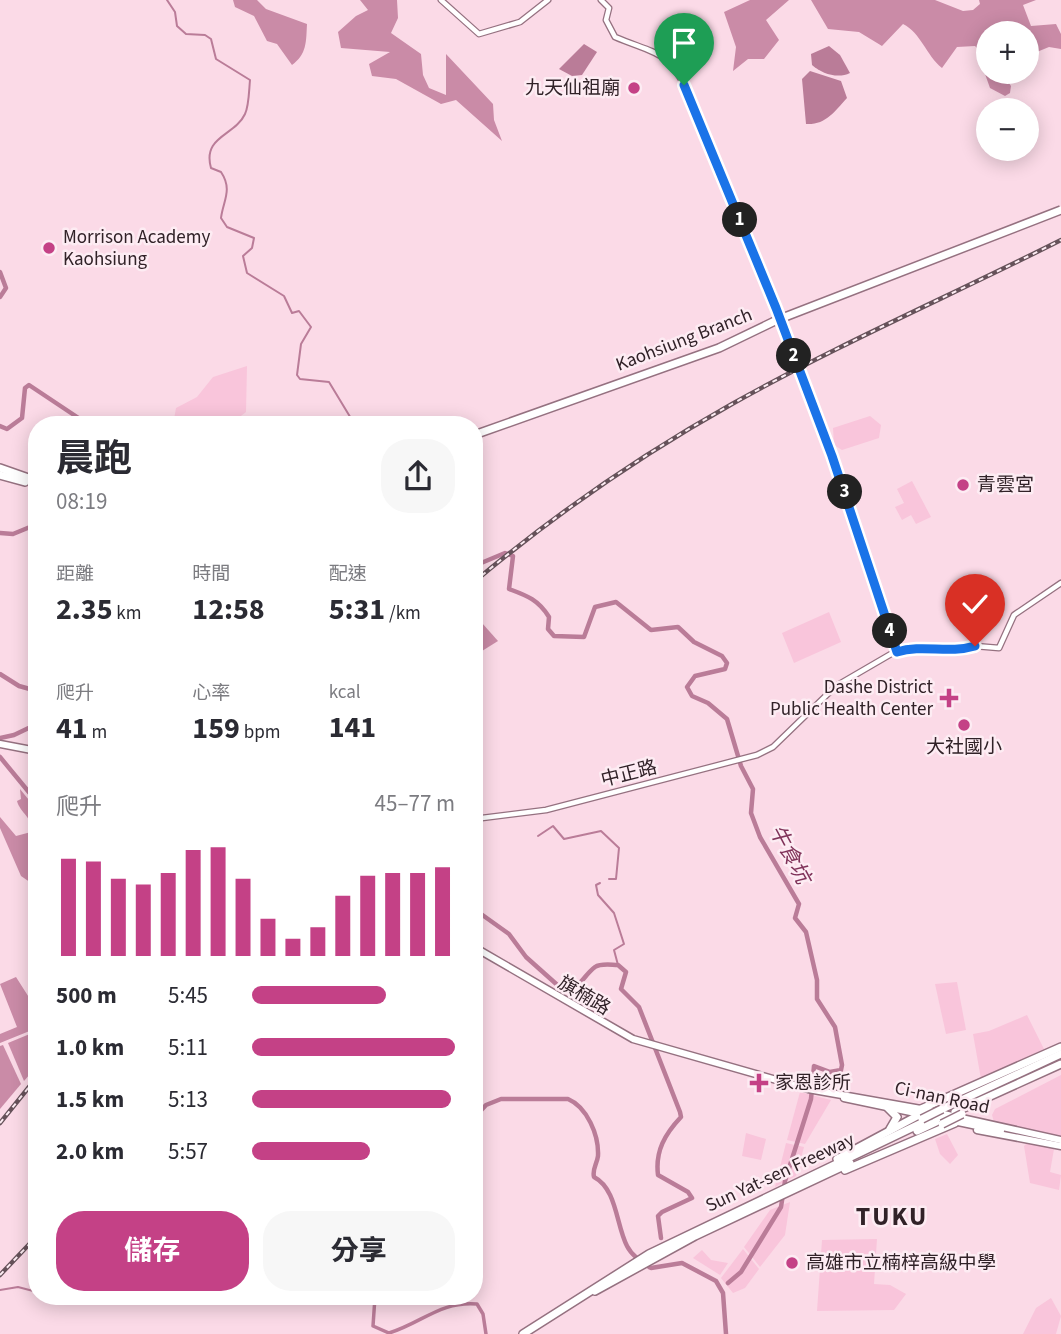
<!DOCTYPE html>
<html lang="zh-TW">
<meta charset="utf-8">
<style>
body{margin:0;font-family:"Source Sans 3","Noto Sans TC",sans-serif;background:#f7f7f7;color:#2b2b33;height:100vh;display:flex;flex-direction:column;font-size:26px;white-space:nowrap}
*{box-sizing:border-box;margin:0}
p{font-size:23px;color:#7c7c81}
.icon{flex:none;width:38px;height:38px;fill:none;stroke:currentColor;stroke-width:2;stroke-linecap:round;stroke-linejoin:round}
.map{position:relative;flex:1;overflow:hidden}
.panel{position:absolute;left:28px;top:416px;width:455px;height:889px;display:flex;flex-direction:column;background:#fff;border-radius:28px;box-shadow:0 4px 18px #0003}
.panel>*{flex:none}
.controls{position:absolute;left:976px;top:21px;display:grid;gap:14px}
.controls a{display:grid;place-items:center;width:63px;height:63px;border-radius:50%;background:#fff;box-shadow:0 4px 18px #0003;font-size:35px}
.pin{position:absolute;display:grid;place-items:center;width:60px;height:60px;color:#fff;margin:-72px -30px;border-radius:50% 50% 50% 0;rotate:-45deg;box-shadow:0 0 7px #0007}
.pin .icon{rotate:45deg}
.km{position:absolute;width:35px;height:35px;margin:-18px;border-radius:50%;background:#222;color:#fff;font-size:19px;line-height:35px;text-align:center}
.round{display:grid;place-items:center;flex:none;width:74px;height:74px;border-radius:28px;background:#f7f7f7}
.head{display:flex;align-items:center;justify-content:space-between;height:119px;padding:0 28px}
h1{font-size:38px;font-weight:700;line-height:52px}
.figures{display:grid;grid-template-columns:repeat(3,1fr);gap:10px;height:119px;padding:7px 28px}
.figures div{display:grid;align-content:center}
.figures b{font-size:30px;font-weight:700}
.figures small{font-size:19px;font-weight:400}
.figures p{font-size:19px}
.chart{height:196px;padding:14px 28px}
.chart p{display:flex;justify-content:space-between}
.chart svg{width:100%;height:126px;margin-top:7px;stroke:#c44186;stroke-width:6}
.action{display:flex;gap:14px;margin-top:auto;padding:14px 28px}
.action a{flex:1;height:80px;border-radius:28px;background:#c44186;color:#fff;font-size:28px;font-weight:700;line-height:80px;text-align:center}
.action a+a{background:#f7f7f7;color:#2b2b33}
ul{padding:0 28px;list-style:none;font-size:23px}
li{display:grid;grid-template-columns:112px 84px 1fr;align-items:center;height:52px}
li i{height:18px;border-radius:9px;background:#c44186}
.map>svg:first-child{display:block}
</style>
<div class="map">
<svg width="1061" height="1334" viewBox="0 0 1061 1334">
<rect width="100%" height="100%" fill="#fbdae7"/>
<g fill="#f9c5db">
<polygon points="247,366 246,412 229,425 173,425 176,408 197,397 213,377"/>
<polygon points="870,416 881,425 879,438 842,450 834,445 833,428"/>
<polygon points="912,481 931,517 916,524 911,515 902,520 895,507 904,503 897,489"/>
<polygon points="829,612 841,642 794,663 782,633"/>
<polygon points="957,982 966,1030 946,1034 935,984"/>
<polygon points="1027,1015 1044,1049 981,1079 973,1034 989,1031"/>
<polygon points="1061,1075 1061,1138 994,1122 992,1115 995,1109"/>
<polygon points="800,1092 831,1100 805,1144 787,1140"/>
<polygon points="746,1133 766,1139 761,1160 742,1156"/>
<polygon points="947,1134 958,1155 950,1164 940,1154 935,1139"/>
<polygon points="1028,1142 1054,1149 1050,1172 1061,1175 1059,1190 1030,1183 1024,1146"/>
<polygon points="786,1143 804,1147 796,1176 775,1187"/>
<polygon points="790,1202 785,1235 760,1267 744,1247 770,1210"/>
<polygon points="877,1239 874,1284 890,1285 906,1294 894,1310 817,1311 822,1240"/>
<polygon points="743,1249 759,1269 745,1288 733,1293 721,1278"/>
<polygon points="702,1250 711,1260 728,1263 720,1275 693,1258"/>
<polygon points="1051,1298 1061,1316 1056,1334 1023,1334 1036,1308"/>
</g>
<g fill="#ca8ba7">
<path d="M233 0H257L266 9 307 24C306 42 307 54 292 65L277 44 267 41 254 16 235 7Z"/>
<polygon points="360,0 397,0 398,18 391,33 421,54 423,75 429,88 446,95 446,54 493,104 494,120 502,141 456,100 441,104 396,79 372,76 369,64 390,52 341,48 338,32 356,16 368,10"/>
<polygon points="750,0 789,0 766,20 779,40 764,59 748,59 733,71 736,47 724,12"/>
<path d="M811 0H935L963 11 973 10 980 4 979 0H1036L1023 5 1031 26 1056 24 1061 34V49L1049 47 1027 56V33H989V72H1001L1011 86 1010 93 1005 96 990 88 980 60 981 52 975 46 957 47 942 68C926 55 921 33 903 24L882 46 859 32 828 29Z"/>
<polygon points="474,614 498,641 474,656"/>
<path d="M20 789 37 810V887L21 876 0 828V817L16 836 31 832C34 818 20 813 17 801L21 799Z"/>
<polygon points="16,977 37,1010 37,1028 0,1043 0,1034 17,1027 0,984"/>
<polygon points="37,1031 37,1066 24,1081 8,1043"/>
<polygon points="3,1045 21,1084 0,1109 0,1046"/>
</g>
<g fill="#ba7c98">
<polygon points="584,44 597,52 582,75 572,76 559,69"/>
<path d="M829 46 840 55 850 73C838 79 822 74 812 65L811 54Z"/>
<path d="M810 71 841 81 847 98C834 112 826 125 806 124L802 79Z"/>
</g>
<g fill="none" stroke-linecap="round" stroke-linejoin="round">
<g stroke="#ba7c98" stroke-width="2">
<path d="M167 0 175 12 177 26 186 34 205 35 211 39 216 59 250 80C249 90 249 106 245 114 235 136 202 136 211 168L221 172C233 190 223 201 221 218L227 227 254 238 252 248 243 256 247 273 284 296 292 313 299 311 311 327 301 344 297 375 300 379 329 382 355 425"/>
<polyline points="538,836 553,826 564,839 601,831 619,848 616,879 609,879"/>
<polyline points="600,883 596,885 598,895 614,913 624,944 614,950 618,965"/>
<polyline points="0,1290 18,1287 37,1292"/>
<polyline points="46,1297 51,1300 75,1297"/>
</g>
<path stroke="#ba7c98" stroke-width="3.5" d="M375 1297 373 1326 389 1333C422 1323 440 1301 477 1304L483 1314 486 1334"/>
<g stroke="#ba7c98" stroke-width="4.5">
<polyline points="0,272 6,288 0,297"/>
<polyline points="0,426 7,429 22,418 25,388 29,385 89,425"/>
<polyline points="37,450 34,450 37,463"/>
<polyline points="0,533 13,534 30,527 37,530"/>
<path d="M474 566 505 553 513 556 509 589C525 595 538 599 549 617L548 629 554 636 584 637 595 607 616 602 651 630 678 627 694 642 722 656 727 663 725 669 695 676 687 687 692 696 708 703 727 719 741 766 753 789 751 813 760 837 799 904 795 918 806 932 817 980V999L835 1027 842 1065 841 1070 830 1072 814 1066 811 1099 785 1181 781 1207 741 1272 728 1283"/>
<polyline points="0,674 19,686 37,691"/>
<polyline points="0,738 14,735 37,724"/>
<polyline points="0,757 37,802"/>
<path d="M474 909 509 934 526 957 563 990C581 989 582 977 595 967 601 963 611 965 618 965L626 972 621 989 639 1007 680 1112 681 1117C665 1134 655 1151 658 1175L688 1192 692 1198 662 1212 658 1216 661 1238"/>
<path d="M474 1118 486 1105 501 1099H568C587 1107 599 1135 598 1156 597 1164 592 1169 594 1177 617 1189 616 1225 627 1246 632 1256 642 1262 651 1268L682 1263 716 1281 723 1293 726 1334"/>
</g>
<defs>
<g id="secondary">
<polyline points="441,0 479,34 520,22 548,0"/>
<path d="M601 0 609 8 606 20 615 37C655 54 667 49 688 92L778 312 832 456 897 652"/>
<polyline points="474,819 546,810 757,755 773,747 836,686 891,654 910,648 955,652 975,646 999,648 1014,615 1061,583"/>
</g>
<g id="primary">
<polyline points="0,744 37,751"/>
<polyline points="474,947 633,1039 808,1089 921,1109 1061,1140"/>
<polyline points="844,1098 1001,1131"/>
<polyline points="977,1130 1061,1146"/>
</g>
<g id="motorway">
<polyline points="0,468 37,481"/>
<polyline points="0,475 25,482"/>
<polyline points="888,1108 897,1117 890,1129"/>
<polyline points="921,1109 1061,1047"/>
<polyline points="942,1109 1061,1054"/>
<polyline points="955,1112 1061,1064"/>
<polyline points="917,1131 936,1122"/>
<polyline points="837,1159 919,1115"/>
<polyline points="845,1170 955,1123"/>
<polyline points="595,1291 695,1236 850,1163"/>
<polyline points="523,1334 649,1254 928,1120"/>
</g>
</defs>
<use href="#secondary" stroke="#957180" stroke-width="7"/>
<use href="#primary" stroke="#957180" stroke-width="9"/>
<use href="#motorway" stroke="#957180" stroke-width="10"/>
<use href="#secondary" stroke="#fff" stroke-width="4.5"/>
<use href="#primary" stroke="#fff" stroke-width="6"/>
<use href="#motorway" stroke="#fff" stroke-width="7"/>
<defs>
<g id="rail">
<path d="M474 582C554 515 641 455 732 404 839 344 952 295 1061 240"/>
<polyline points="0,1123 37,1077"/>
<polyline points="0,1275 37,1236"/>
</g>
</defs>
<use href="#rail" stroke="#66525a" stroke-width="4.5"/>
<use href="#rail" stroke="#fdecf3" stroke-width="2" stroke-dasharray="5" stroke-linecap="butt"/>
<defs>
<g id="motorway-bridge">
<polyline points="474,435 719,348 777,320 1061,210"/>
<polyline points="922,1119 942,1109"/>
<polyline points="942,1124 962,1114"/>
</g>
</defs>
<use href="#motorway-bridge" stroke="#957180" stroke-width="10" stroke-linecap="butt"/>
<use href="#motorway-bridge" stroke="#fff" stroke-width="7"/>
</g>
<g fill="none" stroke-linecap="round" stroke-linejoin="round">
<defs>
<path id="route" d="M684 85 776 308 832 456 897 652C923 644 948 654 975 646"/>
</defs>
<use href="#route" stroke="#fff" stroke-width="14"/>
<use href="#route" stroke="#1a73e8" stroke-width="9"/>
</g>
<g fill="#c44186" stroke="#fdecf3" stroke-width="2.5">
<circle cx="634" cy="88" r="7"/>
<circle cx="49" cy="248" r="7"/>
<circle cx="963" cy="485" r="7"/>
<path d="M945.5 687.5h7v7h7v7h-7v7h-7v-7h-7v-7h7z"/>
<circle cx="964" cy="725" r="7"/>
<path d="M755.5 1072.5h7v7h7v7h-7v7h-7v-7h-7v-7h7z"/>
<circle cx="792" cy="1263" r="7"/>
</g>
<g text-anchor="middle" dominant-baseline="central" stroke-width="5" stroke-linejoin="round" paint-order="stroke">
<g font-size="19" fill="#312228" stroke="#fdecf3" text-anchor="start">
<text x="620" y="88" text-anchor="end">九天仙祖廟</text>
<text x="63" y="237">Morrison Academy<tspan x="63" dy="22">Kaohsiung</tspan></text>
<text x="977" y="485">青雲宮</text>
<text x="933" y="687" text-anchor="end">Dashe District<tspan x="933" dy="22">Public Health Center</tspan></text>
<text x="964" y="747" text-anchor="middle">大社國小</text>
<text x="775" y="1083">家恩診所</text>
<text x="806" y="1263">高雄市立楠梓高級中學</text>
</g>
<g font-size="19" fill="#312228" stroke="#fdecf3">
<text transform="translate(684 340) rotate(-21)">Kaohsiung Branch</text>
<text transform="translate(629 774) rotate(-14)">中正路</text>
<text transform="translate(584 996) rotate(31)">旗楠路</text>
<text transform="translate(942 1098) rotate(12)">Ci-nan Road</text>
<text transform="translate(780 1173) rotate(-25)">Sun Yat-sen Freeway</text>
</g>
<g font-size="21" font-style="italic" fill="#80335a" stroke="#fdecf3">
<text transform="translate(790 854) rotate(62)">牛食坑</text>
</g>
<g font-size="26" font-weight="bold" letter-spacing="2" fill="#312228" stroke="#fdecf3">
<text x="892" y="1216">TUKU</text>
</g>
</g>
</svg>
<div class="controls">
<a>+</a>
<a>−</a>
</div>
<div class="pin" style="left:684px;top:85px;background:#1e9e55"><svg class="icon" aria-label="arrive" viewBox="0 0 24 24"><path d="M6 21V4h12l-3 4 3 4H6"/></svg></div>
<div class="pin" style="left:975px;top:646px;background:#d93025"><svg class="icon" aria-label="check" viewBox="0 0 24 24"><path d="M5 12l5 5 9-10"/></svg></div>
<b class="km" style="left:740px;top:220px">1</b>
<b class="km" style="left:794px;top:356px">2</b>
<b class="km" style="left:845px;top:492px">3</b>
<b class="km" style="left:890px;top:631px">4</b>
<section class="panel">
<div class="head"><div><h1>晨跑</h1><p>08:19</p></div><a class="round"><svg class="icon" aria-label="share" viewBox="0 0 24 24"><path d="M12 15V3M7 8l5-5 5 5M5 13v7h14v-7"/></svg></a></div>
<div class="figures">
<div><p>距離</p><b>2.35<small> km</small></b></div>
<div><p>時間</p><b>12:58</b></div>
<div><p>配速</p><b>5:31<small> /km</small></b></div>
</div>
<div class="figures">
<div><p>爬升</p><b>41<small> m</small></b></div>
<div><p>心率</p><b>159<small> bpm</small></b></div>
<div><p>kcal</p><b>141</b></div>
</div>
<div class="chart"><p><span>爬升</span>45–77 m</p>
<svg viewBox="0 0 160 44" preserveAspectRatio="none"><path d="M5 44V10M15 44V11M25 44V17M35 44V19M45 44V15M55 44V7M65 44V6M75 44V17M85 44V31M95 44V38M105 44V34M115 44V23M125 44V16M135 44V15M145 44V15M155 44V13"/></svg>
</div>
<ul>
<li><b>500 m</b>5:45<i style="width:66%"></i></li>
<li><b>1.0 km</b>5:11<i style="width:100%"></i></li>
<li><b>1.5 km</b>5:13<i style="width:98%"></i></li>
<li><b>2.0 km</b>5:57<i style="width:58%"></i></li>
</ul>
<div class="action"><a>儲存</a><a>分享</a></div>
</section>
</div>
